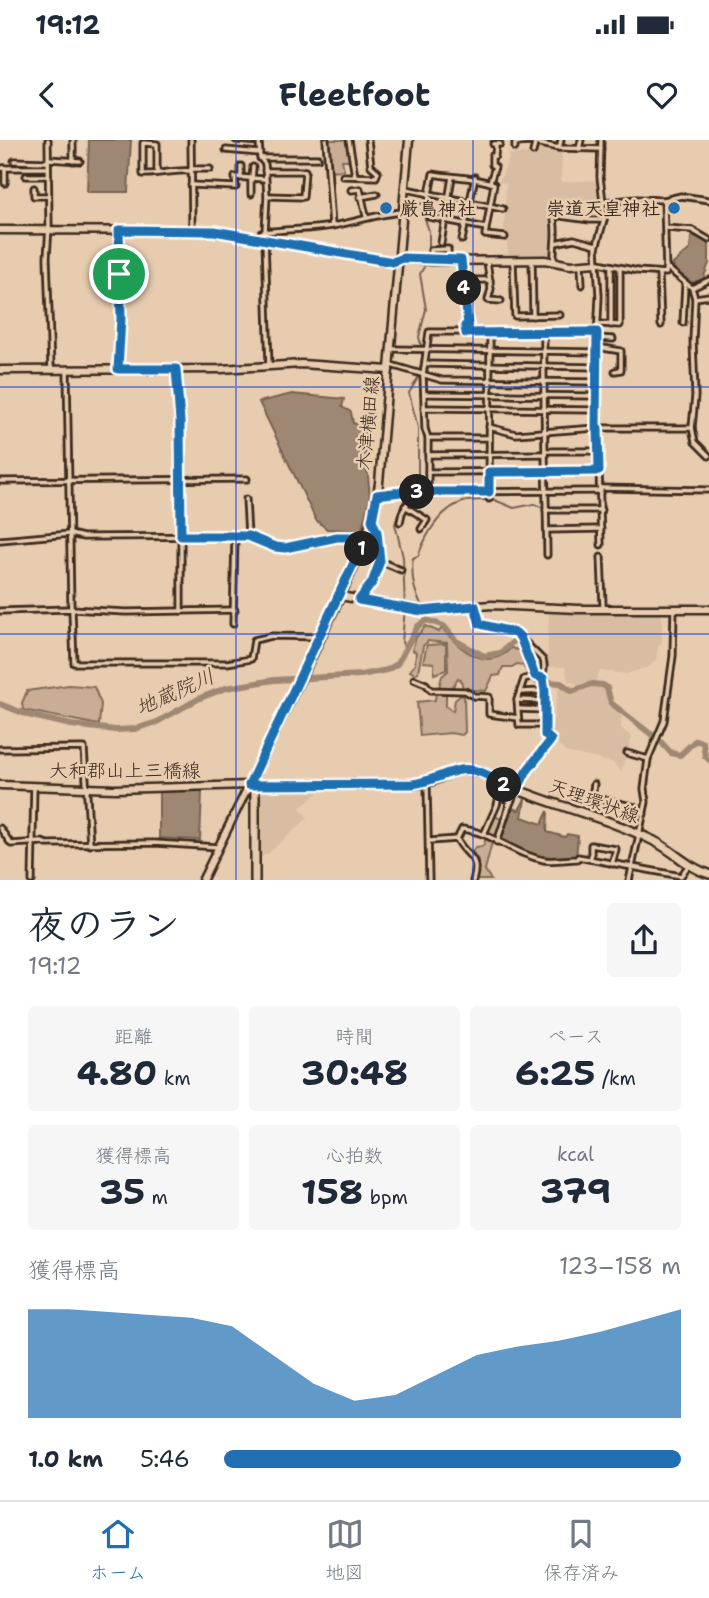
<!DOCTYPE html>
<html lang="ja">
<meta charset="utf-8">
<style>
body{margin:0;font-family:"Shantell Sans","Klee One",sans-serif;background:#f6f6f7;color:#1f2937;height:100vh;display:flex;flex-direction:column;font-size:26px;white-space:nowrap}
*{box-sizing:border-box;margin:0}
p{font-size:23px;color:#747a83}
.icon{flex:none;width:38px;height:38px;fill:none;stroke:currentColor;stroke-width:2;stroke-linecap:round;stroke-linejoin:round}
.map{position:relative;height:740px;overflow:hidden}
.sheet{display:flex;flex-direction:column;background:#fff;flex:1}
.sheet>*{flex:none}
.pin{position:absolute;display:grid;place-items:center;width:60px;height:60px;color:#fff;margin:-30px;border:4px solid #fff;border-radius:50%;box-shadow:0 2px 7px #0007}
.km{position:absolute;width:35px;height:35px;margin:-18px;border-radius:50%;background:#222;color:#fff;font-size:19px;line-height:35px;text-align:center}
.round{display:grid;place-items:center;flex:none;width:74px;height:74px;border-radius:7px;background:#f6f6f7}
.summary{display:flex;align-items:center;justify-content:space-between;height:119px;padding:0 28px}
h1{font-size:38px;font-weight:700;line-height:52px}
.figures{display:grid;grid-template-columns:repeat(3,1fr);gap:10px;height:119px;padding:7px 28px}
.figures div{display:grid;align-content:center;border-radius:7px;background:#f6f6f7;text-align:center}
.figures b{font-size:35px;font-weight:700}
.figures small{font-size:19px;font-weight:400}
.figures p{font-size:19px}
.chart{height:196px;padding:14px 28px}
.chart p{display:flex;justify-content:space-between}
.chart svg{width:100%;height:126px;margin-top:7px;fill:#1f6fb2;opacity:.7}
ul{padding:0 28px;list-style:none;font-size:23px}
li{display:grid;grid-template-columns:112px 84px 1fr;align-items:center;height:52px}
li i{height:18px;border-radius:9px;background:#1f6fb2}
.status{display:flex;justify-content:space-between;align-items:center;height:49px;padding:0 35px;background:#fff;direction:ltr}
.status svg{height:19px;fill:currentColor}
header{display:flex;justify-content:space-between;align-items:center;height:91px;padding:0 28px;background:#fff;font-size:32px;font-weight:700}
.menu{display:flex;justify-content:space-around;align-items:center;height:98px;border-top:2px solid #e0e1e3;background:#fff;font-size:19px;color:#747a83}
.menu a{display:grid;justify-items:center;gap:4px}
.menu .on{color:#1f6fb2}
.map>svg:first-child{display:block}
</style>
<div class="status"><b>19:12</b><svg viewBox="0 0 49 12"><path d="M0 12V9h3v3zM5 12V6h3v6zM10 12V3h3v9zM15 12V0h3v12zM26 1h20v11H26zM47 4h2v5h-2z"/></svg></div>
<header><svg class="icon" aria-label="back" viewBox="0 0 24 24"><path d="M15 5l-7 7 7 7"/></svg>Fleetfoot<svg class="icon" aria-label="heart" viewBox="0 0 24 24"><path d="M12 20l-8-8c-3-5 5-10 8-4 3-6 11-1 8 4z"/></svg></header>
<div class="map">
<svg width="709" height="741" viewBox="0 0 709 741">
<rect width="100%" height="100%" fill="#e8ccaf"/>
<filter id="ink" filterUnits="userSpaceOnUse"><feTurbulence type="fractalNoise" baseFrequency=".0143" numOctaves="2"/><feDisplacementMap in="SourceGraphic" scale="14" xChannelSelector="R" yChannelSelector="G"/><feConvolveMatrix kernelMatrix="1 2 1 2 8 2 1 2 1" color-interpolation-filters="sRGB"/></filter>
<g filter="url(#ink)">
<g fill="#d8bda2">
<polygon points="538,5 562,9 561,42 599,40 602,64 579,63 578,59 569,58 555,60 554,74 551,74 553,101 551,118 509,117 504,86 506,43 499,42 508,21 509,14 536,14"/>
<polygon points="549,471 662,471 662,502 658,507 656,519 651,526 627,534 600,531 595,542 585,549 568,540 565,527 549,527 547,524"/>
<polygon points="560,541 587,550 597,545 606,548 610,564 621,574 621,588 632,597 621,632 612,622 565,612 551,595"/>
<polygon points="327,646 300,668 308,678 269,713 257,719 257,650 259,647"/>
</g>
<g fill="#c9ae95" stroke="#826c5a" stroke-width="2">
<polygon points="327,0 348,0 351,20 342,20 344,30 328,31"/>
<path d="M426 486 439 492 442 488C460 510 487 533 511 508L521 511 531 533 529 534 522 525 517 524 512 527H503L500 535 493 536 486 551 463 549 461 540 458 538 452 548 439 547 442 536 448 531 447 503 428 501 423 506 418 532 415 534 410 531 415 524 416 512 412 510 416 497Z"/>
<polygon points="446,504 446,530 434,534 434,523 423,522 427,505"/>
<polygon points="69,545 94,547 101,564 99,585 23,570 22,563 27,551"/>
<polygon points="436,552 446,552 446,566 453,571 455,560 461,555 464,557 465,592 462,595 450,593 420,596 417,562 435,560"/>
<polygon points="494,675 502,680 491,706 485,730 491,740 476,740 478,720 472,711 476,707 483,706"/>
</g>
<g fill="#9f8873" stroke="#776251" stroke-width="2">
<polygon points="89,0 131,0 128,52 87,52"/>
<polygon points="697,96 709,104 709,123 703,139 689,144 674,130 673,124 690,109 691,97"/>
<polygon points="292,254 344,259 342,267 351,272 353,283 358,285 364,270 372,275 365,304 370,358 361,391 327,389 316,380 259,262"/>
<polygon points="200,649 202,651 200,700 159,698 159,650"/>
<polygon points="525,659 522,677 542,684 548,671 547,692 565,697 567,694 578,696 576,718 546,719 501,702 499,698 512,668 519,670"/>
</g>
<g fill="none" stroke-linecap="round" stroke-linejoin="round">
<g stroke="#776251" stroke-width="2">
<polyline points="407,68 426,62 423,73 429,91 429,118"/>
<polyline points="492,359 514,368 534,364 541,367"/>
<polyline points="549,368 598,368"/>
<path d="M422 466C414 452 411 434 413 418L418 416C426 395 440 369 463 362 470 360 479 360 485 360"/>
<polyline points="427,473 427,480"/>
<polyline points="405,510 402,502 405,467 403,417 395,384 401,366 418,336 418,288 409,253 419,236 423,212 419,197 426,169 420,134 424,127"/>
</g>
<polyline stroke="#9f8873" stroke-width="6" points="0,564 28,575 71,585 116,590 135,589 157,582 200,558 226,548 274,540 361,535 387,530 397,524 418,486 427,480 444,486 456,501 484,516 500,513 515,500 517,501 530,535 535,541 561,543 572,551 592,544 603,545 607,548 611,563 661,602 671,613 680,615 696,600 703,603 705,616 709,620"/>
<defs>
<g id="street">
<polyline points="48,0 49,86 47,118 51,228"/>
<polyline points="191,0 192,90"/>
<polyline points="236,0 259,2"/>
<polyline points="259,0 260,18 265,24 267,56 265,92"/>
<polyline points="326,0 332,86"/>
<polyline points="349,0 355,36"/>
<polyline points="601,0 600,37 603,62 637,59 664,60 681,56 709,60"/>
<polyline points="493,4 500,4"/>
<polyline points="515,8 515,3 531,2 559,8 601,9"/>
<polyline points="559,8 561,0"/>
<polyline points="579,9 581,0"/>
<polyline points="226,10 259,13"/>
<polyline points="533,12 536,0"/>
<polyline points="260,18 318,18"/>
<polyline points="48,19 80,21"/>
<polyline points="14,21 48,22"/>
<polyline points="73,21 73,1"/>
<polyline points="241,26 241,38"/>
<polyline points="0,28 48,28"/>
<polyline points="5,28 5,43"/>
<polyline points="191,29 210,29"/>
<polyline points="265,31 305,31"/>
<path d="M157 32V4L143 3V34C159 35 174 29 191 31"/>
<polyline points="26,36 48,36"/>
<polyline points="343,36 376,37 378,32 371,26 368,0"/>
<polyline points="252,39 253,27"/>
<polyline points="490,42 495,27 492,25 492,16 495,16 496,4"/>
<polyline points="191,45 236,47 235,37 265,39"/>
<polyline points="34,48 34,56 48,56"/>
<polyline points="406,49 503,69"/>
<polyline points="351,50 360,49 366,76"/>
<polyline points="251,54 251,39"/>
<polyline points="267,56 303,57 305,31"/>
<polyline points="360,57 377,54"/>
<path d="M486 88 429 77V54L433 34C455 38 471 36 494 44L485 95 505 97"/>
<polyline points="666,88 692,90 709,100"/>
<path d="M261 98V93L265 92C287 89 310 90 332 86 356 82 377 74 402 72"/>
<polyline points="265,99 269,226"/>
<polyline points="462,100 475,37"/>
<polyline points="441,103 452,37"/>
<polyline points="555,103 574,99 596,105"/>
<polyline points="532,120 533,176"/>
<polyline points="431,121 431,110 448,109 448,121"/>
<polyline points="513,121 515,176 560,175"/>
<polyline points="461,122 468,185 465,186 465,193"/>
<polyline points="487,122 491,149 488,160 501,161"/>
<path d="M554 122C553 106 558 91 553 75L590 80H604"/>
<polyline points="599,123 638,131 666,133 664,60"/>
<polyline points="581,125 582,145"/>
<polyline points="611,126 611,185"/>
<polyline points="666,127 692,148 695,158 693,201 695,256 692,288 695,302 709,316"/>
<polyline points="659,133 661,185"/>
<polyline points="464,140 490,140"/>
<polyline points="692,148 709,140"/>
<polyline points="695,158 709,156"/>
<polyline points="683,183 685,144"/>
<polyline points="599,184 620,185 620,128"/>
<path d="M544 194C543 268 546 341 547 415"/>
<polyline points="598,198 613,199"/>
<polyline points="597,207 621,211 621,230 615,231"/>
<polyline points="391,209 597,212"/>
<polyline points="425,224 596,227"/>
<polyline points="391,225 442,240 596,242"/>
<polyline points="176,229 181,340 181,471"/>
<polyline points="67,230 71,469"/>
<polyline points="118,230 121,179 119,92"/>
<polyline points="424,254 596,256"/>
<polyline points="424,268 596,270"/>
<polyline points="489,287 516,294 596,288 692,288"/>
<polyline points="596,288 597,198 599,156 596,108 604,80 603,62"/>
<polyline points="598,288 601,405"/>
<polyline points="428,298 489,298"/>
<polyline points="545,311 598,311"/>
<polyline points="428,315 545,314"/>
<polyline points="428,332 599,331"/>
<polyline points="0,341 247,339"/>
<polyline points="600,348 709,350"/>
<polyline points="428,352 428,298 425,289 423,235 429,192 597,192"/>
<polyline points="377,355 401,352 601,351"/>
<polyline points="246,359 248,396"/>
<polyline points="489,359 490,193"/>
<polyline points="405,366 427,380 421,389"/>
<polyline points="546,370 601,370"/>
<polyline points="400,382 402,373 414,352"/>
<polyline points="547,390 601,389"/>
<polyline points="0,400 70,394 83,397 248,396 275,407 285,408 337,397 377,397"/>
<polyline points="601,417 603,466"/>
<polyline points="380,421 401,430"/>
<path d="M360 458C373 440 382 424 378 401 377 393 377 386 372 380"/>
<path d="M475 468 480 483 516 493 543 520C546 527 542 534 543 542 545 560 544 577 545 595L551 600 521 639 508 669"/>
<polyline points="72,470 74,523 227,523 251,519 254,500 272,496 321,497"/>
<polyline points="0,471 71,469 126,472 235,470"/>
<polyline points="233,484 235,397"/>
<polyline points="523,503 535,536 543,538"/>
<polyline points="528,538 524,539 517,560 519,585 545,585"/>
<polyline points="414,539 426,544 431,550 465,551 474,556 489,557 489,574 518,578"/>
<polyline points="520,552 545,551"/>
<polyline points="517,560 545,561"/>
<polyline points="518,569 545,570"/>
<polyline points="0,609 84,608 90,705"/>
<polyline points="627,613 648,619"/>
<polyline points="427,643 429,741"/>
<polyline points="594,644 592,657 635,667 644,674"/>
<polyline points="0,688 11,704 42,702 47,704 154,703 218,707"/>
<polyline points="484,694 497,665 502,644"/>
<polyline points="430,701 457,699"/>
<polyline points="497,702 508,669 509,661 500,656"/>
<polyline points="591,719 591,705 616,709 612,724"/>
<polyline points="32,741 34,646"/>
<path d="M473 741C481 715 465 717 457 699L462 689C492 692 515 715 544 720 554 722 567 719 577 719L578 717 681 736 688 726"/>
<polyline points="629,741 646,662 644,649 648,619 664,581 673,516 674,469"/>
</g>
<g id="secondary">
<polyline points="0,90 214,91 393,122 402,118 431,121 545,120 570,125 597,123"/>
<polyline points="0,230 221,229 302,224 389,230"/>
<polyline points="340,456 422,470 492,465 578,469 709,469"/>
<polyline points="0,645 115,649 249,645"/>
<path d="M202 741C240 662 279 585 317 506 341 454 371 401 379 343L409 0"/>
</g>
<g id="primary">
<path d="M249 645 412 644C417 644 423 644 428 642 439 640 451 630 463 630 483 629 500 643 518 650 563 668 610 679 654 701 674 711 688 728 709 734"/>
<polyline points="255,645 255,741"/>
</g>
</defs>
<use href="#street" stroke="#3b2a1e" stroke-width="9"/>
<use href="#secondary" stroke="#3b2a1e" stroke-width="11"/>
<use href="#primary" stroke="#3b2a1e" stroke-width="12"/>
<use href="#street" stroke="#e8ccaf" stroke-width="3.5"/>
<use href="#secondary" stroke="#e8ccaf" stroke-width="6"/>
<use href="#primary" stroke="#e8ccaf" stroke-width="7"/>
</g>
</g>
<g fill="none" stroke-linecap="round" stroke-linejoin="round" filter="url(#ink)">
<defs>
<path id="route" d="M119 90 214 91 393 122 402 118 461 120 468 185 465 186 466 193 597 192 596 288H598L599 331 489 332V352H401L377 355 372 380 377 392 380 421 372 443 359 460 422 471 475 466 480 484 516 493 520 497 535 536 543 538 545 551V595L551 600 526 632 517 650C499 643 480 626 460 630 443 633 431 642 412 644L249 645 366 397H337L285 408 275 407 248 396H181L180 281 176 229H118L121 179Z"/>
</defs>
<use href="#route" stroke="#fff" stroke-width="14"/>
<use href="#route" stroke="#1f6fb2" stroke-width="9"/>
</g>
<path fill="none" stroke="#1d4ed8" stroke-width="2" stroke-opacity="0.55" d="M236 0V741M473 0V741M0 247H709M0 494H709"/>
<g fill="#1f6fb2" stroke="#e8ccaf" stroke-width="2.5">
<circle cx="386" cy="68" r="7"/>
<circle cx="674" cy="68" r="7"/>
</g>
<g text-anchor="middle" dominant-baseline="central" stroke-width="5" stroke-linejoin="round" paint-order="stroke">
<g font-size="19" font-weight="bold" fill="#3b2a1e" stroke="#e8ccaf" text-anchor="start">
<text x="400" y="68">厳島神社</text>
<text x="660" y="68" text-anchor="end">崇道天皇神社</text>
</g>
<g font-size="19" fill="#3b2a1e" stroke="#e8ccaf">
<text transform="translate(368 283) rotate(-85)">木津横田線</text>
<text x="125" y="630">大和郡山上三橋線</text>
<text transform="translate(594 661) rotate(20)">天理環状線</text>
</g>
<g font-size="21" font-style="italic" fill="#4f3d2f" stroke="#e8ccaf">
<text transform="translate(175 552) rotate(-24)">地蔵院川</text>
</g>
</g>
</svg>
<div class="pin" style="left:119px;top:134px;background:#1e9e55"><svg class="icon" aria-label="arrive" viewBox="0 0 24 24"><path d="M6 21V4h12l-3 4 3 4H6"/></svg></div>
<b class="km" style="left:362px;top:409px">1</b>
<b class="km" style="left:504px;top:645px">2</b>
<b class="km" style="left:417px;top:352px">3</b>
<b class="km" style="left:464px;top:148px">4</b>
</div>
<section class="sheet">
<div class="summary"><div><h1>夜のラン</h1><p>19:12</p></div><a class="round"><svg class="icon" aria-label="share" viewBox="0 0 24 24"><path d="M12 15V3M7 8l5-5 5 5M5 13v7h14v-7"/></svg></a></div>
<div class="figures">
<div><p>距離</p><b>4.80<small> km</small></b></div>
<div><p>時間</p><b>30:48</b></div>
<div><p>ペース</p><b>6:25<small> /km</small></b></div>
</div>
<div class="figures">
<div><p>獲得標高</p><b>35<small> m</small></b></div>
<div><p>心拍数</p><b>158<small> bpm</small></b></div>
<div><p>kcal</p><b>379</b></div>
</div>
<div class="chart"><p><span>獲得標高</span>123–158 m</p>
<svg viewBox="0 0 160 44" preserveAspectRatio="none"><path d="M0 44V6L10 6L20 7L30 8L40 9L50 12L60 22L70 32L80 38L90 36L100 29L110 22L120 19L130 17L140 14L150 10L160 6V44z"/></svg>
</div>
<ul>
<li><b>1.0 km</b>5:46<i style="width:100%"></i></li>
</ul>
</section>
<nav class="menu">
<a class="on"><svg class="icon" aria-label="home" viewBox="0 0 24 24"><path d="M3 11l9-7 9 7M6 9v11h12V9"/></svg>ホーム</a>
<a><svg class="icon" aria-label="map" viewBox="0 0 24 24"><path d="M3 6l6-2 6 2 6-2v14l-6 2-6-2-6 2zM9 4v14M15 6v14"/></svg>地図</a>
<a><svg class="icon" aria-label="saved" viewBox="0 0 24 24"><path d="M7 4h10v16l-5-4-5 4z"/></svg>保存済み</a>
</nav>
